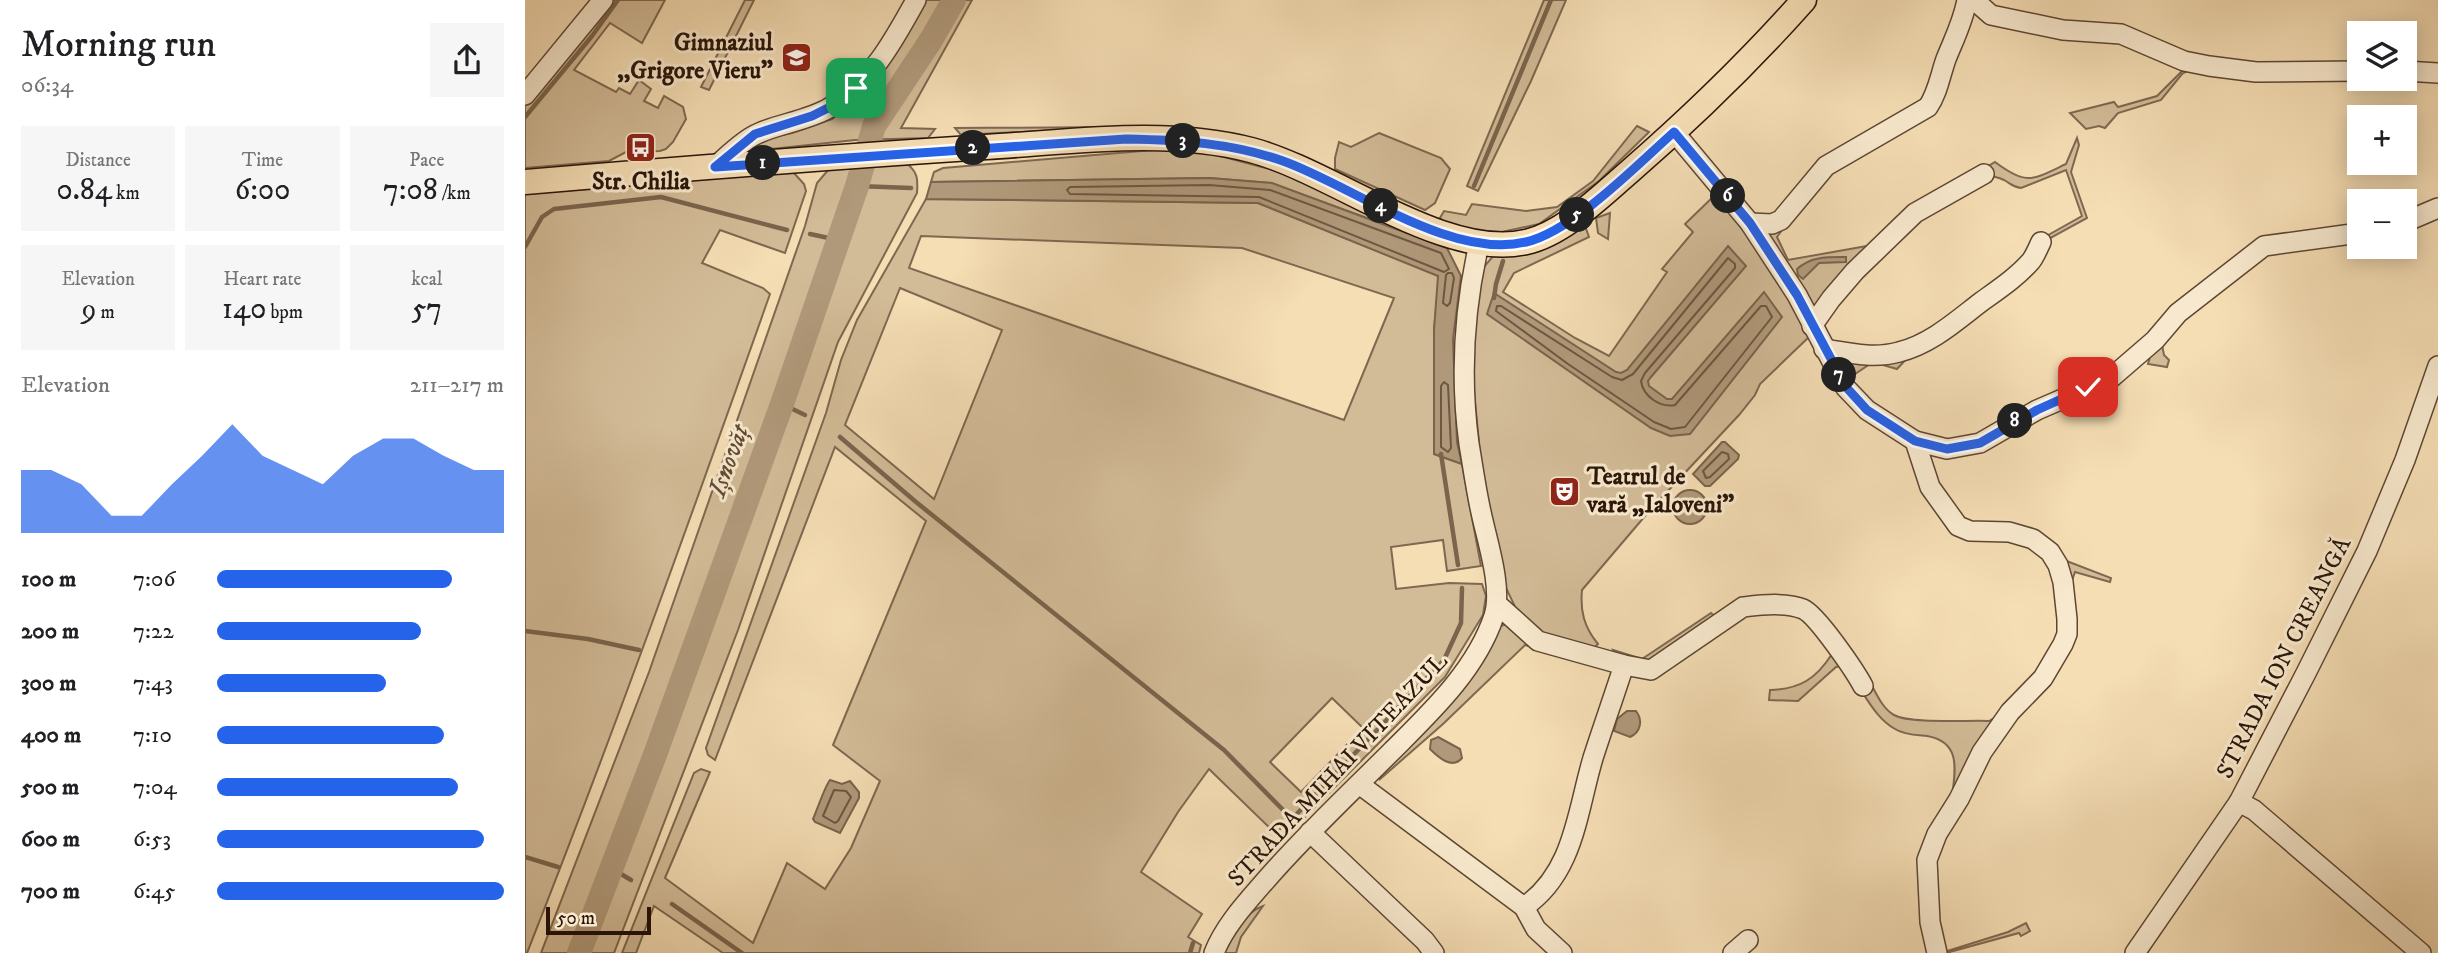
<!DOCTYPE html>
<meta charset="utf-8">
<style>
body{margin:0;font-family:"IM FELL DW Pica",serif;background:#f6f6f6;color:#202124;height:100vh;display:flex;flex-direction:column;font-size:26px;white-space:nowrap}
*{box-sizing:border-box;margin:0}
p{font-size:23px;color:#757577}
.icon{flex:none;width:38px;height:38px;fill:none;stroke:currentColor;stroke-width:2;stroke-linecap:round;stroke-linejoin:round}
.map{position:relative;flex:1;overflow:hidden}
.panel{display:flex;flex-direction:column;background:#fff;width:525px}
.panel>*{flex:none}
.buttons{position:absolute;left:1822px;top:21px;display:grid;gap:14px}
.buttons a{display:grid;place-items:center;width:70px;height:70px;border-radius:0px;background:#fff;box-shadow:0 4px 18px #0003;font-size:35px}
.scale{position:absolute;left:21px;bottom:18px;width:105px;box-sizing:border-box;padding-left:7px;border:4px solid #2a1508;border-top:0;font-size:19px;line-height:24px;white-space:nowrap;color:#2a1508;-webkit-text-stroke:5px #f8e9ce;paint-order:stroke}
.pin{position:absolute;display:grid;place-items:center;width:60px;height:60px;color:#fff;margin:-30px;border-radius:14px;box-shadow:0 4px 10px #0006}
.km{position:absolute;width:35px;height:35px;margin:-18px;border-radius:50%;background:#222;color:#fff;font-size:19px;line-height:35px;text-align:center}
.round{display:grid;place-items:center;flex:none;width:74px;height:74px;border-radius:0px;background:#f6f6f6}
.overview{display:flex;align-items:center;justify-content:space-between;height:119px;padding:0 21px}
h1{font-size:38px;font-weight:600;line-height:52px}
.figures{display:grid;grid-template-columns:repeat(3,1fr);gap:10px;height:119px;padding:7px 21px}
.figures div{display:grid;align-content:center;border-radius:0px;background:#f6f6f6;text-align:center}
.figures b{font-size:30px;font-weight:600}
.figures small{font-size:19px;font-weight:400}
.figures p{font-size:19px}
.chart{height:196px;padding:14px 21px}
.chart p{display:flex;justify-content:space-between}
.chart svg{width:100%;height:126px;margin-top:7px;fill:#2563eb;opacity:.7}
ul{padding:0 21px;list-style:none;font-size:23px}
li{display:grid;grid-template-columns:112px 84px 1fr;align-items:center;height:52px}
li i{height:18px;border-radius:9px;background:#2563eb}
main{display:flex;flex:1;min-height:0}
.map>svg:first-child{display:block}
</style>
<main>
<section class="panel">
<div class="overview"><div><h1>Morning run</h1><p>06:34</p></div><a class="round"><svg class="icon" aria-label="share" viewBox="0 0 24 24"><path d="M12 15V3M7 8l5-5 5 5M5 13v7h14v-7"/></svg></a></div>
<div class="figures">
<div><p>Distance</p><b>0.84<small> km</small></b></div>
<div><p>Time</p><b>6:00</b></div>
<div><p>Pace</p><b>7:08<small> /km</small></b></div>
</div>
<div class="figures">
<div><p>Elevation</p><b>9<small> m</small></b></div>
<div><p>Heart rate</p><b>140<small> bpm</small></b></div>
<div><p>kcal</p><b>57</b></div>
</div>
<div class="chart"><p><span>Elevation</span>211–217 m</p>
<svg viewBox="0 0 160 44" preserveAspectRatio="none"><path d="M0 44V22L10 22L20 27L30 38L40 38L50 27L60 17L70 6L80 17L90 22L100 27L110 17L120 11L130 11L140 17L150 22L160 22V44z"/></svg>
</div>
<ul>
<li><b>100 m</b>7:06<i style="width:82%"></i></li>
<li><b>200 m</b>7:22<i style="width:71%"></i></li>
<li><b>300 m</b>7:43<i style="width:59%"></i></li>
<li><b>400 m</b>7:10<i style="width:79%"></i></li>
<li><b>500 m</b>7:04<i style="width:84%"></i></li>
<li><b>600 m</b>6:53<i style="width:93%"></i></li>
<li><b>700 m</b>6:45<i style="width:100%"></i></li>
</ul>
</section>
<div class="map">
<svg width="1913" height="953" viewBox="0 0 1913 953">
<rect width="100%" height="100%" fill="#f5ddb4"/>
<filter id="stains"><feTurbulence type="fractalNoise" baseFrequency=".00286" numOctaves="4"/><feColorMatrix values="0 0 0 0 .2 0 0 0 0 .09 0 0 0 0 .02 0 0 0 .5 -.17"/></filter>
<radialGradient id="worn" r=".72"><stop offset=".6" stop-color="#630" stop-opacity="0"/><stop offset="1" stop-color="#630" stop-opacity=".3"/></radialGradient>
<g fill="#d2bb97" stroke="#7e6850" stroke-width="2" fill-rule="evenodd">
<polygon points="85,0 140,0 117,43 85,23 49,70 91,92 94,88 105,94 114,80 126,89 119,101 133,108 139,96 158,107 161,119 148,142 141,149 135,151 101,152 84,161 0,168 0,105"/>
<polygon points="220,0 229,0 184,90 176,87"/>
<polygon points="398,0 447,0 376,128 410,129 403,138 330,140 236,150 227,148 231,143 244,138 267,133 307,119 345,85 367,59"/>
<polygon points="1019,0 1041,0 1006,81 953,191 942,186"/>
<polygon points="1662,66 1666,69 1657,74 1636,100 1593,113 1580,128 1574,126 1561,129 1545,113 1589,102 1593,107 1632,96"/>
<polygon points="1112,126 1124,132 1074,181 1014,224 972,233 958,233 918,222 915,218 919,211 941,215 947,204 1001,211 1032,207 1068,181"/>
<polygon points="594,127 436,135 430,128"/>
<polygon points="854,133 916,158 925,169 910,203 900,210 810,169 810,158 814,142 826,147"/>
<path d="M1552 138 1554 145 1546 172 1562 218 1520 241 1518 238 1557 216 1541 170 1496 188C1488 187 1486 184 1479 180 1469 175 1468 179 1457 170L1470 162C1502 186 1507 180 1541 164Z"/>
<polygon points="640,149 680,152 763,174 865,220 880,232 746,183 684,178 406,182 409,172 418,168"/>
<path d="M381 163C393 172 393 179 392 193L313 342 213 630 89 953H16L124 672 280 226 292 183 304 169Z"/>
<path d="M268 172 279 184 281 191 260 253 195 230 177 263 238 288 245 294C167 514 88 735 2 953H0V194Z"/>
<path d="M1192 193 1223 232 1286 335 1235 384 1230 395 1214 415 1126 509 1057 590C1055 611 1059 627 1073 644L1069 648 1013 635 994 615 981 588 957 474 947 370V321L958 268 969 255 1059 223 1064 237 989 273 978 292 1050 338 1084 356 1142 272 1137 269 1168 232 1160 224Z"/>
<path d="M401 199 733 203 914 276 909 330V454L937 464 956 566 922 571 918 540 866 547 871 589 924 583 957 584 961 596 958 615 920 677 766 831 760 823 751 834 684 769 653 812 616 872 677 914 663 937 676 945 674 953H198L129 906 111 953H97L169 773 176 769 185 772 140 878 228 943 262 863 300 889 326 848 355 781 308 745 401 521 310 447 190 760 183 755 181 748 301 413 316 360 332 320ZM396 236 717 248 869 298 819 420 384 268ZM375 288 477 330 409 499 320 425ZM807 698 838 728 776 792 745 762Z"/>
<polygon points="1085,213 1083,239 1073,233 1071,218"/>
<polygon points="1260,226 1252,237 1263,260 1353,244 1288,316 1235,230"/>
<polygon points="1637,345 1639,355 1644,360 1642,367 1623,364 1626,353"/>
<polygon points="1384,356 1372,369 1348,362 1324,378 1318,367 1324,361"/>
<polygon points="1539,560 1586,578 1585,582 1550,572 1544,589"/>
<polygon points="1186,613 1193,619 1124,664 1091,656 1088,650 1117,659"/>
<polygon points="985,624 1018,650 1000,645 918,724 854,780 856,775 927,702 946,676 974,626"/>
<path d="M1307 654 1316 666 1311 667 1273 701 1244 700 1245 690C1275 689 1291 679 1307 654Z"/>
<path d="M1346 684C1352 695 1358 709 1369 715 1386 724 1442 720 1464 721L1474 715 1427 797C1430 771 1437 742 1402 736 1392 735 1379 735 1370 729 1354 720 1345 704 1335 689Z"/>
<path d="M738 906 716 937 711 953H699C706 936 720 912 738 906Z"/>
<polygon points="1501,923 1505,931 1496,936 1494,933 1421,953 1422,951 1483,932"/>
</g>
<g fill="#b0997a" stroke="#7a644c" stroke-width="2">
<polygon points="684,178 747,183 922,248 936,276 928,339 932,442 937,464 909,454 909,330 913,276 733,203 401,199 406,182"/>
<polygon points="1203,246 1221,266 1126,377 1123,381 1124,386 1142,399 1147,399 1239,292 1257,317 1165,434 1145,436 1126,428 962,314 969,293 1091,372 1096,373 1102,370"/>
<path d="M1321 257V262L1294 263 1278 279 1273 275 1272 269C1286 256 1303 257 1321 257Z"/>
<polygon points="1197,442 1200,442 1214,455 1213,459 1185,486 1180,486 1168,474"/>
<circle cx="1165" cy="507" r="17"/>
<path d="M1102 711H1111C1118 720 1116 732 1105 737L1089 731 1092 719Z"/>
<path d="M913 737 935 749 937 758C927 770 913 757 905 749L906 740Z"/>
<path d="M305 780 317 784 325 781 334 792V798L315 833 290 822 288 819C293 808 299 788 305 780Z"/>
</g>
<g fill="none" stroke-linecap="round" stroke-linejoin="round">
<g stroke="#6d5741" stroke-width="2">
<polygon points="684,185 745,190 916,253 924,269 919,272 734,197 545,194 542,190 545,187"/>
<path d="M1203 258 1210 264V268L1120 373 1116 381C1118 396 1135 408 1150 405L1236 306H1241L1247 317 1160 427 1146 429 1129 422 1043 364 971 311 972 306H976L1087 377 1097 380 1108 374Z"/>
<polygon points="923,273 927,273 929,278 925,303 922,306 918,303 921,275"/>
<polygon points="919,382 923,385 926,448 923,452 916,447 916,386"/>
<polygon points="1197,452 1203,454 1204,459 1185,477 1181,478 1178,471"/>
<polygon points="309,790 321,791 326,797 313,821 310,823 298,816"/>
</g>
<g stroke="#7a644c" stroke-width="4.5">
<polyline points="0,117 67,36 93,0"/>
<polyline points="332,186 386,188"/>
<polyline points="949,186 1026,0"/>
<polyline points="285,234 313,240"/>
<polyline points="0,247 17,217 29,209 136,197 262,230"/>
<polyline points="969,298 971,284 978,261"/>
<polyline points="257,404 280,415"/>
<polyline points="315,437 391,502 699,750 767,819 919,660 936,623 937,588"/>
<polyline points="916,454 933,565"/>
<polyline points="0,631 63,639 114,650"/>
<polyline points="0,857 33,867"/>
<polyline points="86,868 106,880"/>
<polyline points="147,904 217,953"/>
<polyline points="665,953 668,943"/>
</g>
<polyline stroke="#b0997a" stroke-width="24" points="54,953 131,752 257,404 332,186 349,126 406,40 429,0"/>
<defs>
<g id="minor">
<polyline points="1449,0 1466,15 1538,30 1596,34 1659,61 1684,66 1731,72 1834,71"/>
<polyline points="1880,71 1913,73"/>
<polyline points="0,95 78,0"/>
<polyline points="1149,132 1225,223 1272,295 1321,388 1342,410 1390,441 1405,487 1433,526 1445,531 1484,532 1508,539 1525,552 1533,565 1538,582 1542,619 1542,634 1538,644 1518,678 1485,712 1457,752 1434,799 1412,834 1402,860 1405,922 1412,953"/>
<path d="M190 167C202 156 214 144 228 136 249 124 280 122 304 108 346 82 368 42 391 0"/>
<polyline points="1880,222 1913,208"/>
<path d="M1225 223 1247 224 1256 220 1301 166 1403 107C1413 92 1415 76 1421 59 1429 39 1438 22 1442 0"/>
<polyline points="1287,326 1306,299 1330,271 1390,213 1459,174"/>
<path d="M1299 349C1324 353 1349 359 1374 352 1406 344 1431 321 1456 302 1474 289 1492 277 1506 261 1510 256 1513 248 1516 242"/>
<polyline points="1390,441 1422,449 1455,443 1512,410 1586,378 1630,340 1653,313 1739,246 1834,233"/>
<path d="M972 604 1013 641 1099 665 1126 670 1218 607C1236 605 1261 602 1278 609 1292 615 1330 671 1338 686"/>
<polyline points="834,784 999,907 1011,929 1037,953"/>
<polyline points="1714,802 1729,810 1896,953"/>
<polyline points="785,832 900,941 909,953"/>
<path d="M999 907C1049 873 1052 812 1068 758 1078 727 1089 696 1099 665"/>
<path d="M689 953C700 925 722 902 741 880 781 834 825 793 867 751 906 712 951 670 969 616 978 588 962 541 956 512 951 490 948 467 944 444 935 377 939 309 954 244"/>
<polyline points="1208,953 1223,940"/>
<polyline points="1610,953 1714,802 1781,673 1842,551 1880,460 1913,366"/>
</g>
<path id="major" d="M0 182C153 169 307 157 461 147 548 142 640 128 726 150 807 171 920 261 1001 242 1038 234 1076 196 1104 172 1166 118 1224 62 1279 0"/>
</defs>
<use href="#minor" stroke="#5d4733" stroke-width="22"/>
<use href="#major" stroke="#2a1508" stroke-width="27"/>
<use href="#minor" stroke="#f8e9ce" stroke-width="19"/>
<use href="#major" stroke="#f5ddb4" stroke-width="24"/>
</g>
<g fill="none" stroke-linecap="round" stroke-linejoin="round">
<defs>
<path id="route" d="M331 88 303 108 287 116 230 134 190 167 601 139C655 140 707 143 758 161 828 186 925 260 1001 242 1048 231 1112 165 1149 132L1225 223 1272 295 1321 387 1342 410 1390 441 1422 449 1455 443 1512 410 1563 387"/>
</defs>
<use href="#route" stroke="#fff" stroke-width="14"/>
<use href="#route" stroke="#2563eb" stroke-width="9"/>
</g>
<defs>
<symbol id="school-square" viewBox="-11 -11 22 22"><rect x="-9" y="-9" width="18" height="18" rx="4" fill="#8f2418" stroke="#f8e9ce"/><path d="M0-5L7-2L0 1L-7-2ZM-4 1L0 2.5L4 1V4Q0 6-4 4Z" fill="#fff"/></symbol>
<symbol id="bus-square" viewBox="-11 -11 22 22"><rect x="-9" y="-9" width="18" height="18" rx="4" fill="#8f2418" stroke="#f8e9ce"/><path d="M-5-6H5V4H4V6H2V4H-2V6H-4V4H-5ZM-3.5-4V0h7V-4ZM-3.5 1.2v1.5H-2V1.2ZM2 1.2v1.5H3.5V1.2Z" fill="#fff"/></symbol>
<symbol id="theatre-square" viewBox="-11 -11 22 22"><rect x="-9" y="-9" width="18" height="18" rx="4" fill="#8f2418" stroke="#f8e9ce"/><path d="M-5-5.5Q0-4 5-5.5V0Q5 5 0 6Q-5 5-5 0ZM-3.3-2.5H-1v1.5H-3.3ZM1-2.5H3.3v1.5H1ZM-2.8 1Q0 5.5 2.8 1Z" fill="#fff"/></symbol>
</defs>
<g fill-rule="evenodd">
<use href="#school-square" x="254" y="40" width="35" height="35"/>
<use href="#bus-square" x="98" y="130" width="35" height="35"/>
<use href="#theatre-square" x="1022" y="474" width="35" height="35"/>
</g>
<g text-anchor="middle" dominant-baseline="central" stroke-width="6" stroke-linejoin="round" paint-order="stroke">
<g font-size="24" font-weight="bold" fill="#2a1508" stroke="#f8e9ce" text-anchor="end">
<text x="248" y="43">Gimnaziul<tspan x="248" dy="28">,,Grigore Vieru"</tspan></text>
<text x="116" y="182" text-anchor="middle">Str. Chilia</text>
<text x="1062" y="477" text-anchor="start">Teatrul de<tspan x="1062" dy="28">vară „Ialoveni”</tspan></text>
</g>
<g font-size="24" fill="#2a1508" stroke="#f8e9ce">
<text transform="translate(1759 658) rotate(-63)">STRADA ION CREANGĂ</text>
<text transform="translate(813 770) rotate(-47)">STRADA MIHAI VITEAZUL</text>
</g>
<g font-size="26" font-style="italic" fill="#604a36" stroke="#f8e9ce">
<text transform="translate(204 461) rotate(-70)">Ișnovăț</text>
</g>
</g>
<rect width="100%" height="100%" filter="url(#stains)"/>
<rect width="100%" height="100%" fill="url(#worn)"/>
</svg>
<div class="buttons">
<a><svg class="icon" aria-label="layers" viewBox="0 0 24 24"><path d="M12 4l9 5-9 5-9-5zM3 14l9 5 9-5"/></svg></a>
<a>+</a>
<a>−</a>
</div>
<div class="scale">50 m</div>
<div class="pin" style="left:331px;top:88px;background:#1e9e55"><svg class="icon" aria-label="arrive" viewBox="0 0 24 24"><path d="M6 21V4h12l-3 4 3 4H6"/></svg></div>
<div class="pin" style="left:1563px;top:387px;background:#d93025"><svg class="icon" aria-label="check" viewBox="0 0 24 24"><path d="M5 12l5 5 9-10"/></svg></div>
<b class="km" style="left:238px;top:163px">1</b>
<b class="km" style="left:448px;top:148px">2</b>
<b class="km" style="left:658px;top:141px">3</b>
<b class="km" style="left:856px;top:206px">4</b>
<b class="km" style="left:1052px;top:215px">5</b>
<b class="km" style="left:1203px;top:196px">6</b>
<b class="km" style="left:1314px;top:375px">7</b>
<b class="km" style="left:1490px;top:421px">8</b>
</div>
</main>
